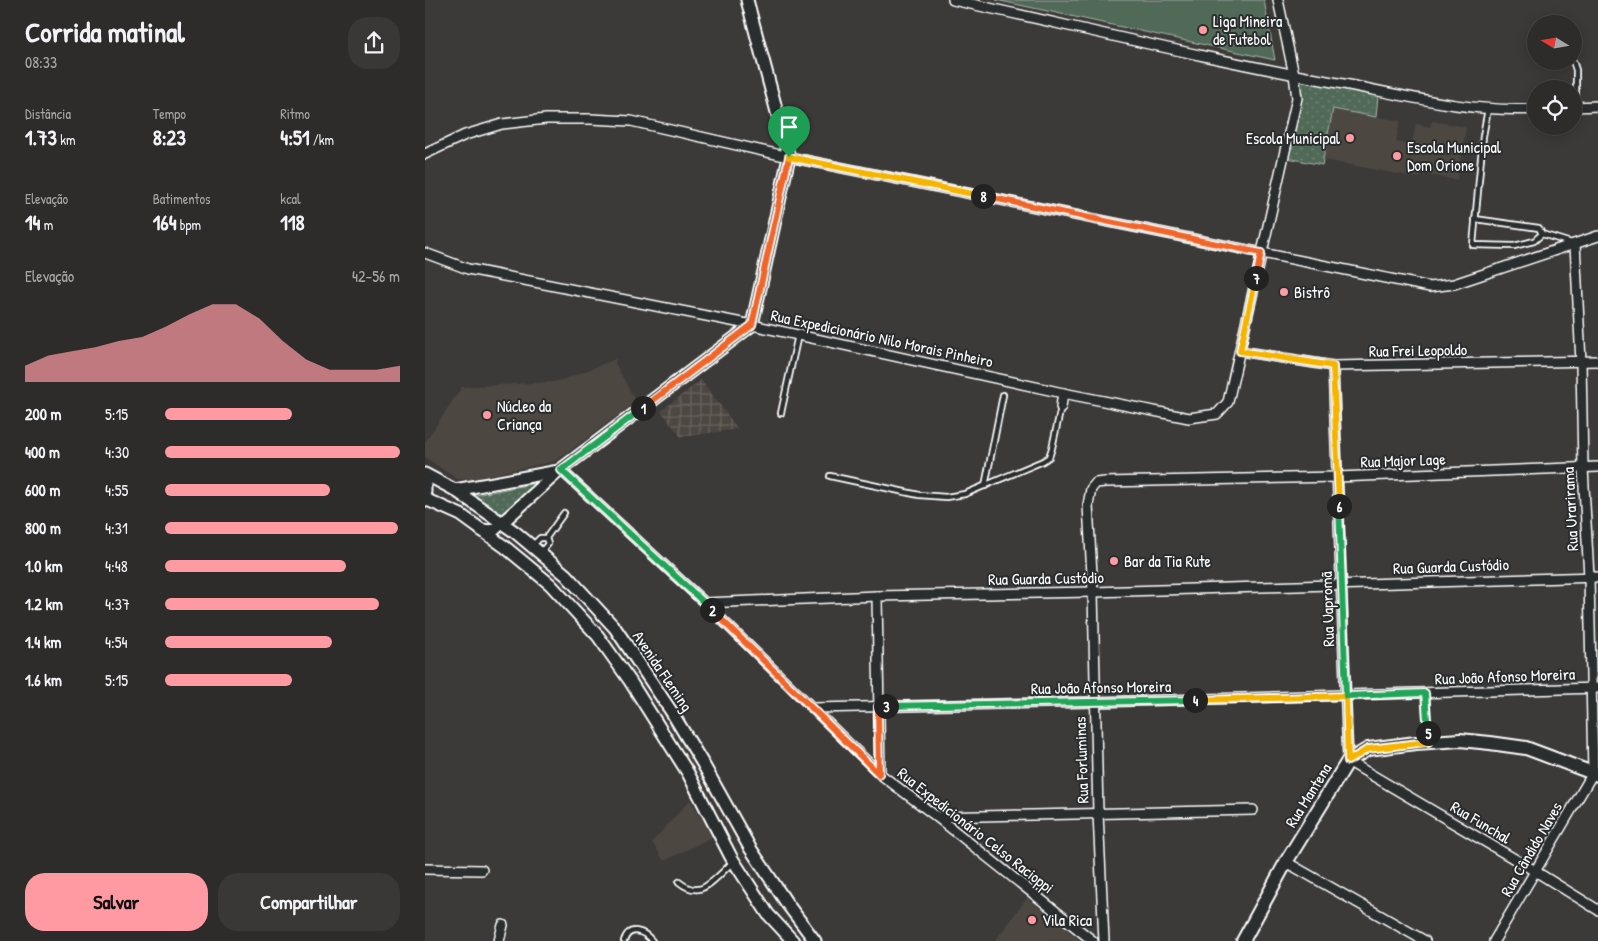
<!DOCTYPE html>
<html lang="pt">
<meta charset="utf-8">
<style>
body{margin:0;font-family:"Patrick Hand",sans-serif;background:#393836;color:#f1f3f6;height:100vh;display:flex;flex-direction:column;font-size:19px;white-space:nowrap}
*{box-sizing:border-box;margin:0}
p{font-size:16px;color:#a7a7a8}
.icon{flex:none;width:28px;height:28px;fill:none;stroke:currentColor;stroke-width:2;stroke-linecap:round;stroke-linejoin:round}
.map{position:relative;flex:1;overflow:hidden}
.side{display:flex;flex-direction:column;background:#2d2c2a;width:425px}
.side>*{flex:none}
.needle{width:32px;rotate:281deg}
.tools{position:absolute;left:1102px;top:15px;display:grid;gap:10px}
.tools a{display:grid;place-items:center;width:55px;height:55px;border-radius:50%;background:#2d2c2a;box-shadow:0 2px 12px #0003,0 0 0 1px #484847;font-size:25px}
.pin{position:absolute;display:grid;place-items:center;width:42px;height:42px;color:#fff;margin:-51px -21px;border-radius:50% 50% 50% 0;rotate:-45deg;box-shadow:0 0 5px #0007}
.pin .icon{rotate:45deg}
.km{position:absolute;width:25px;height:25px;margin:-12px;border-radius:50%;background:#222;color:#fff;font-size:14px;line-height:25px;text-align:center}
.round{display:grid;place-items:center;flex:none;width:52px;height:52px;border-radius:20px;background:#393836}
.headline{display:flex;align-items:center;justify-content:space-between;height:85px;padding:0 25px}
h1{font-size:28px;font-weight:700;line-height:38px}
.metrics{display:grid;grid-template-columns:repeat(3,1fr);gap:8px;height:85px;padding:5px 25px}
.metrics div{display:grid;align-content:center}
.metrics b{font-size:21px;font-weight:700}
.metrics small{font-size:14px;font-weight:400}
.metrics p{font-size:14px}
.chart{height:140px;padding:10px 25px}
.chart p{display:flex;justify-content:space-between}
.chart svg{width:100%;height:90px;margin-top:5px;fill:#ff9aa2;opacity:.7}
.button{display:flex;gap:10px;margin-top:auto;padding:10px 25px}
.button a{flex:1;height:58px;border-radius:20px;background:#ff9aa2;color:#111;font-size:20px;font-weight:700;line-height:58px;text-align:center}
.button a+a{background:#393836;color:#f1f3f6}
ul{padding:0 25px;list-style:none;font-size:16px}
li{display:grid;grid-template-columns:80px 60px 1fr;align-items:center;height:38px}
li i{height:12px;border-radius:6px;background:#ff9aa2}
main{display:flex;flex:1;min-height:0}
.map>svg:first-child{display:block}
</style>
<main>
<section class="side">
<div class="headline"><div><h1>Corrida matinal</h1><p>08:33</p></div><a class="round"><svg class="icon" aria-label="share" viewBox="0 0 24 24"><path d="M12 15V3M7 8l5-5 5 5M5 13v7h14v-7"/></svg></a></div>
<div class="metrics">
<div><p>Distância</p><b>1.73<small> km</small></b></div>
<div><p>Tempo</p><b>8:23</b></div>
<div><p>Ritmo</p><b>4:51<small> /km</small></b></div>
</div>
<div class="metrics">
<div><p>Elevação</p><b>14<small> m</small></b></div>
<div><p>Batimentos</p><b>164<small> bpm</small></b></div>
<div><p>kcal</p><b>118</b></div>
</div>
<div class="chart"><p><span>Elevação</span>42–56 m</p>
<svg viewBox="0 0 160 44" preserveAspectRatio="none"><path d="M0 44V36L10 31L20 29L30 27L40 24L50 22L60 17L70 11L80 6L90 6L100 13L110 24L120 33L130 38L140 38L150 38L160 36V44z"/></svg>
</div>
<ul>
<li><b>200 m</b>5:15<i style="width:54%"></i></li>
<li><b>400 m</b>4:30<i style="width:100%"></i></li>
<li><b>600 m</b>4:55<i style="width:70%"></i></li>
<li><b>800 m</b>4:31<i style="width:99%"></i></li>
<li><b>1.0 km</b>4:48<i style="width:77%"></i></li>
<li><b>1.2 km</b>4:37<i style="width:91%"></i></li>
<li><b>1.4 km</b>4:54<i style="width:71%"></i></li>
<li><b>1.6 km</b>5:15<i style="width:54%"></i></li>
</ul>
<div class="button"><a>Salvar</a><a>Compartilhar</a></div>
</section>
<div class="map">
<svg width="1173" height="941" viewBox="0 0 1173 941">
<defs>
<pattern id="industrial-grid" width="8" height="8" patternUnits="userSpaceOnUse" patternTransform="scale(1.25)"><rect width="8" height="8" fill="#4d4743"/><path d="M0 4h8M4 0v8" fill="none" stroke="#68635f"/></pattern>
<pattern id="park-dots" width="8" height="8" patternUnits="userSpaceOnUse" patternTransform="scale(1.25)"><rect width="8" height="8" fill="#516a58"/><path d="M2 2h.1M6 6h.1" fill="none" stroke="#6b8071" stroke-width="1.8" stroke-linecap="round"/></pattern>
</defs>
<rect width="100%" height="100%" fill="#3c3a38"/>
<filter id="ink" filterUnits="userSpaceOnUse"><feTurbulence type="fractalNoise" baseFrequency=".02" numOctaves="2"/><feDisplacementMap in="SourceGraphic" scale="10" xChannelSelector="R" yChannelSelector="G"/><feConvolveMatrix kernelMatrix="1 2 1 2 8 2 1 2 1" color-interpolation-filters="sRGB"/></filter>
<g filter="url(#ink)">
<g fill="#4d4743">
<polygon points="908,109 975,121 971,142 987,145 991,124 1005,127 1007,121 1041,127 1032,180 997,174 995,178 899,160"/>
<polygon points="191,359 190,363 211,402 143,452 130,461 46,479 32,479 0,457 0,442 37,387 128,382 143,378"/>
<polygon points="265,800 289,836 239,861 227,842"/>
<polygon points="602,898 656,941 570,941"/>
</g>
<polygon fill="url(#industrial-grid)" points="276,380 313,429 256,437 236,411"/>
<polygon fill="#516a58" stroke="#a8b4ac" points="571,0 839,0 850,60"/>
<g fill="url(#park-dots)" stroke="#a8b4ac">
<polygon points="872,76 953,95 951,117 908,109 897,165 863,158 875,99"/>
<polygon points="111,483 75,517 46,496"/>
</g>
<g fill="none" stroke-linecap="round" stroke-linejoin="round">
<defs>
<g id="service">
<polyline points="1148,61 1151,70 1151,107"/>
<polyline points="1063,109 1058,136 1048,245 1089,246 1109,241 1117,234"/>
<polyline points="1050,219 1114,228 1117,234 1146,243"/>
<polyline points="356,413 373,335"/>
<polyline points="405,476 494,495 521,497 540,494 618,461 624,457 627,448 636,407"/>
<polyline points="560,486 578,395"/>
<polyline points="108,545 115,538 121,538"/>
<polyline points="115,553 123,544 121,538 139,513"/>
<polyline points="1001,693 1003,741"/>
<path d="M254 882C259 886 266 890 273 889 283 889 300 869 308 862"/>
<path d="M199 941C204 925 219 931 227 941"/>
</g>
<g id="minor">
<path d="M528 0C660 29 791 61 924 85 985 97 1049 113 1111 109"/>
<polyline points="1149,107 1173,106"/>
<polyline points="0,154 40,135 77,124 121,119 165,119 206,121 364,157 1005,287 1029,284 1173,236"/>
<polyline points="0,253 43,269 327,325 638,393 764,418 792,414 803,402 872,98 869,75 853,0"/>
<polyline points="815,351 908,366 1173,361"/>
<polyline points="908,366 923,761 1110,871 1173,910"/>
<polyline points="636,407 638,393"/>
<polyline points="136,470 280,603 455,774 512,817 668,941"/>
<polyline points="452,596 455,774"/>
<polyline points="280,603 452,596 668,592 1173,577"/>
<polyline points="389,708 670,702 1173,688"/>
<polyline points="512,817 828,810"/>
<polyline points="861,862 1000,941"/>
<polyline points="0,869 57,870"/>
<polyline points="74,941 78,925"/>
<polyline points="679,941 673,813 668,592 663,505 666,489 671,483 680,482 912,477 1173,467"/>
<polyline points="1069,941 1168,773 1164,577 1158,468 1156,362 1150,244"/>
</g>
<g id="tertiary">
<polyline points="0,474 30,490 90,532 141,575 190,628 246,711 278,764 325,848 363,905 390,941"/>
<polyline points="0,480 0,492"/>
<polyline points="30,490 134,471"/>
<polyline points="0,499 36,515 80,547 125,584 173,636 205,681 263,773 306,857 343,914 368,941"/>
<polyline points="56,530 68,531 134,471 327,325 364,157 322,0"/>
</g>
<polyline id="secondary" points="818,941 861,862 923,761 943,749 991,743 1035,740 1065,743 1101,748 1173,775"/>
</defs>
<use href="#service" stroke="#fff" stroke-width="8"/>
<use href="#minor" stroke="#fff" stroke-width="12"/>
<use href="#tertiary" stroke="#fff" stroke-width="15"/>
<use href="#secondary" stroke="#fff" stroke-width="16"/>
<use href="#service" stroke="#2a2d2e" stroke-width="4.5"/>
<use href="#minor" stroke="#2a2d2e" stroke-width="9"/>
<use href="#tertiary" stroke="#2a2d2e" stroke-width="11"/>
<use href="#secondary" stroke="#2a2d2e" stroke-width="12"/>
</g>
</g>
<g fill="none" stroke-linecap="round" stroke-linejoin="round" filter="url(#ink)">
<defs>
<polyline id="split-1" points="218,408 327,325 364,157"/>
<polyline id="split-2" points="218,408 136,470 287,610"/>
<polyline id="split-3" points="287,610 454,774 453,707 461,706"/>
<polyline id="split-4" points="461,706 770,700"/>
<polyline id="split-5" points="770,700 921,696 923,761 943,749 1003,742 1003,733"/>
<polyline id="split-6" points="914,506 921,696 1000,693 1003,733"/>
<polyline id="split-7" points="831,278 815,351 908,366 914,506"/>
<polyline id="split-8" points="558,196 836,253 831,278"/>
<polyline id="split-9" points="364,157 558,196"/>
</defs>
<use href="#split-1" stroke="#fff" stroke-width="10"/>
<use href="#split-2" stroke="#fff" stroke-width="10"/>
<use href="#split-3" stroke="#fff" stroke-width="10"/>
<use href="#split-4" stroke="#fff" stroke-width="10"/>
<use href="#split-5" stroke="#fff" stroke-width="10"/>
<use href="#split-6" stroke="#fff" stroke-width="10"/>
<use href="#split-7" stroke="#fff" stroke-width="10"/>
<use href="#split-8" stroke="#fff" stroke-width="10"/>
<use href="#split-9" stroke="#fff" stroke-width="10"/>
<use href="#split-1" stroke="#f0652b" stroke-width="6"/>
<use href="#split-2" stroke="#22a559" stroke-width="6"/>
<use href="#split-3" stroke="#f0652b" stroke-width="6"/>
<use href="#split-4" stroke="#22a559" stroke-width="6"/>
<use href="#split-5" stroke="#f5b400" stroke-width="6"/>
<use href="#split-6" stroke="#22a559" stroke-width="6"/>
<use href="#split-7" stroke="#f5b400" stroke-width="6"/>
<use href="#split-8" stroke="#f0652b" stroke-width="6"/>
<use href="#split-9" stroke="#f5b400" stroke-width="6"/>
</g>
<g fill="#ff9aa2" stroke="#2a2d2e" stroke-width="2">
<circle cx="778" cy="30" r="5"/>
<circle cx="925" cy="138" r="5"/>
<circle cx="972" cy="156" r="5"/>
<circle cx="859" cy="292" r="5"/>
<circle cx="62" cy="415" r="5"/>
<circle cx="689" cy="561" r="5"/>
<circle cx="607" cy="920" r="5"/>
</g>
<g text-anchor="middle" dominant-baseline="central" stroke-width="4" stroke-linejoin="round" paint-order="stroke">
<g font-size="16" fill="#fff" stroke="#2a2d2e" text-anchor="start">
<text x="788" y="21">Liga Mineira<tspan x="788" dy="18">de Futebol</tspan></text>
<text x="915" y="138" text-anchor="end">Escola Municipal</text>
<text x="982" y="147">Escola Municipal<tspan x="982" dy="18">Dom Orione</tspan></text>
<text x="869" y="292">Bistrô</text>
<text x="72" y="406">Núcleo da<tspan x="72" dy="18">Criança</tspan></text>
<text x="699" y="561">Bar da Tia Rute</text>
<text x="617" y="920">Vila Rica</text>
</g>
<g font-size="16" fill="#fff" stroke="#2a2d2e">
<text transform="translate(457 338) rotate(12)">Rua Expedicionário Nilo Morais Pinheiro</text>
<text transform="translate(993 350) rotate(-1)">Rua Frei Leopoldo</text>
<text transform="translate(978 460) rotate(-2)">Rua Major Lage</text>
<text transform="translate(1145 509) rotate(-93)">Rua Urarirama</text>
<text transform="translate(1026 566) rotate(-2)">Rua Guarda Custódio</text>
<text transform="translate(621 578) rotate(-1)">Rua Guarda Custódio</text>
<text transform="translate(902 609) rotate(-92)">Rua Uapromã</text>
<text transform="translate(238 671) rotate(56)">Avenida Fleming</text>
<text transform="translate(1080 676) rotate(-2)">Rua João Afonso Moreira</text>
<text transform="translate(676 687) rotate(-1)">Rua João Afonso Moreira</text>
<text transform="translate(656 760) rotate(-92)">Rua Forluminas</text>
<text transform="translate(883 795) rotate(-58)">Rua Mantena</text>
<text transform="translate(1056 822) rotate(31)">Rua Funchal</text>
<text transform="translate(551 830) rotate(38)">Rua Expedicionário Celso Racioppi</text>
<text transform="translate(1106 849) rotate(-60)">Rua Cândido Naves</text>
</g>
</g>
</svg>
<div class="tools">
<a><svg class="needle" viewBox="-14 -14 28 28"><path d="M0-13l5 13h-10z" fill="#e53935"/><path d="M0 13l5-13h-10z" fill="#a7a7a8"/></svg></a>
<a><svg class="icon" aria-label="locate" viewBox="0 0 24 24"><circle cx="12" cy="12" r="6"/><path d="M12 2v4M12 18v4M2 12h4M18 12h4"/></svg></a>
</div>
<div class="pin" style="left:364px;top:157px;background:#1e9e55"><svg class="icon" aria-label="arrive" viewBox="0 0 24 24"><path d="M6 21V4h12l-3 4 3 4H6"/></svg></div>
<b class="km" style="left:218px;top:408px">1</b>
<b class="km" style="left:287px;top:610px">2</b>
<b class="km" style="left:461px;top:706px">3</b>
<b class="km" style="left:770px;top:700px">4</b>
<b class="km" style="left:1003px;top:733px">5</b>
<b class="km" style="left:914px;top:506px">6</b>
<b class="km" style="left:831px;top:278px">7</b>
<b class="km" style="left:558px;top:196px">8</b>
</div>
</main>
